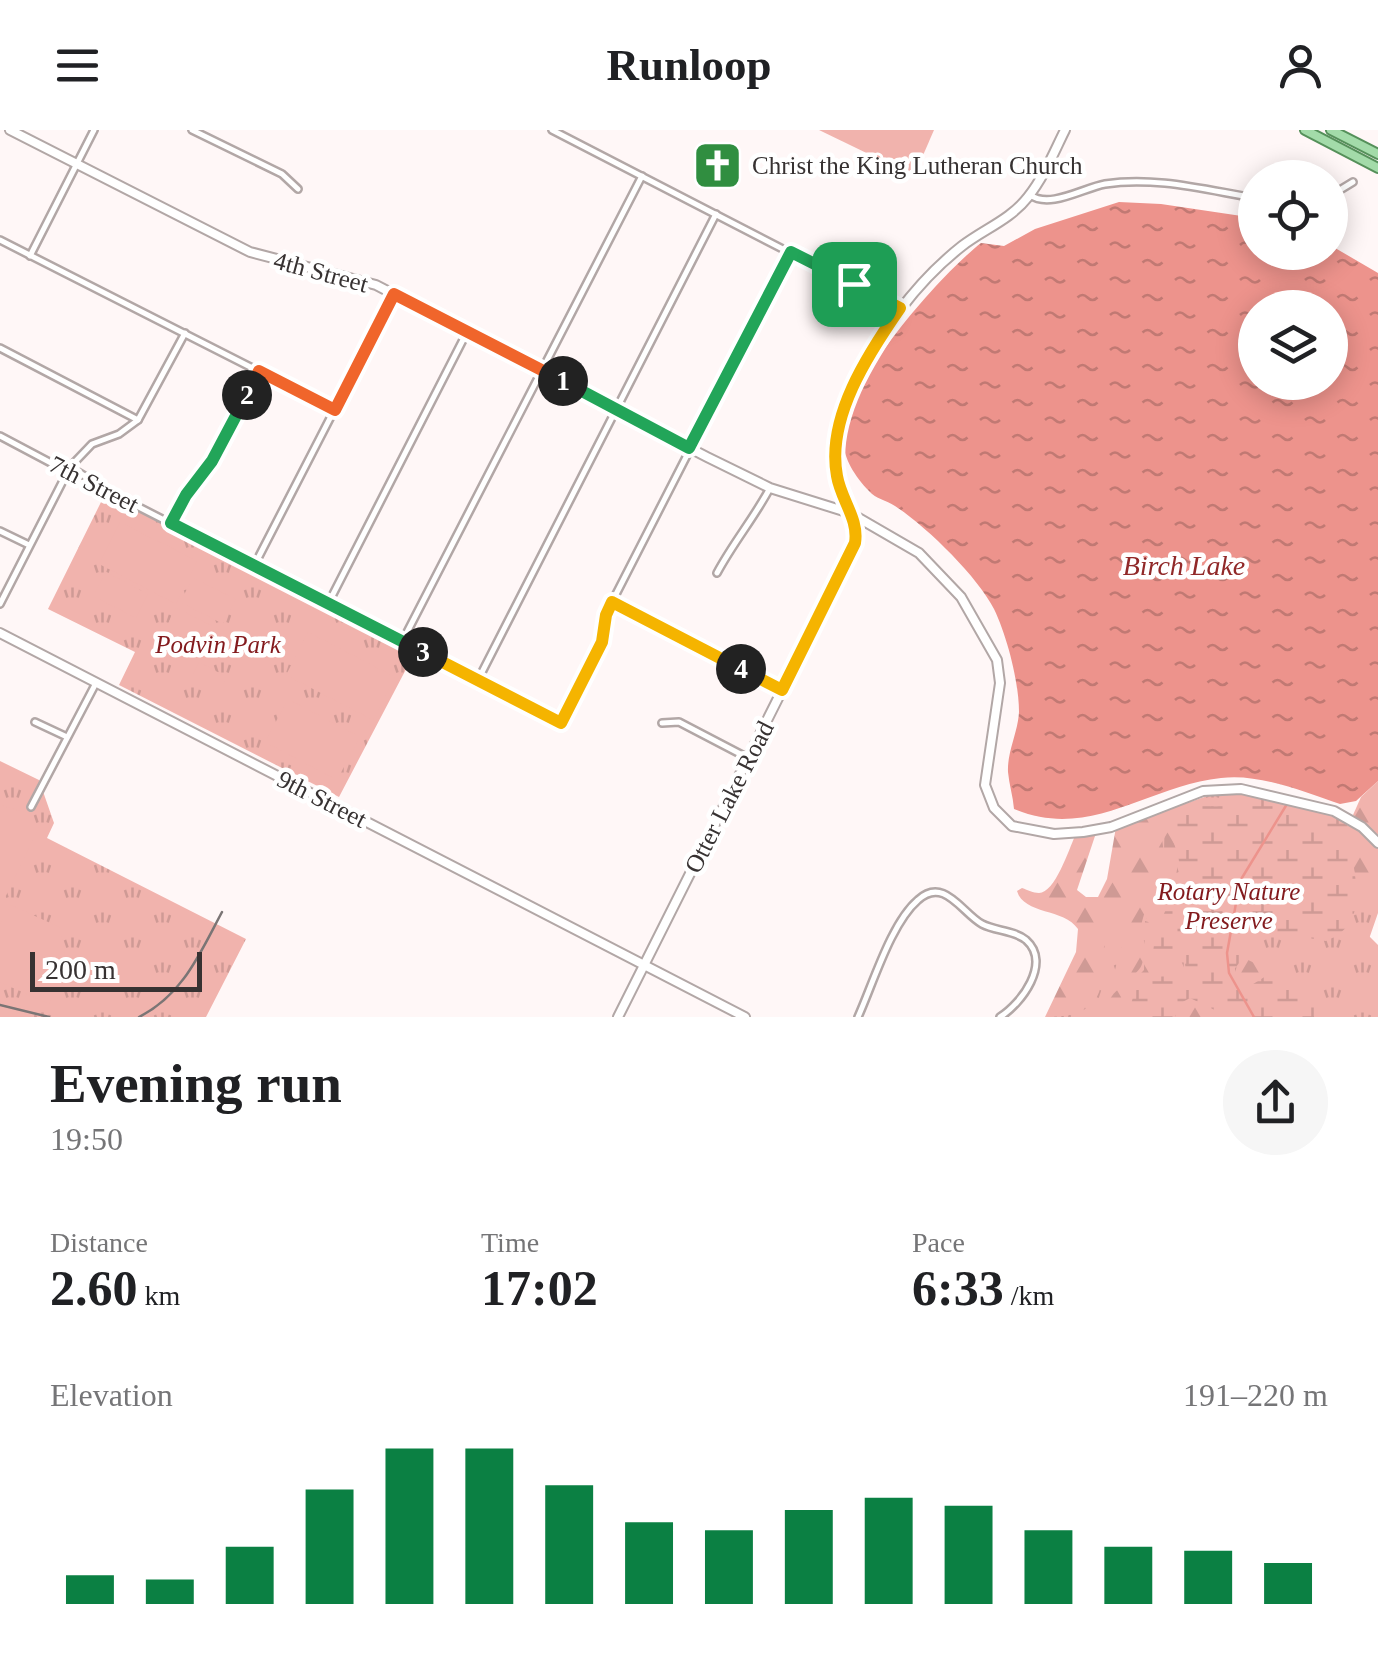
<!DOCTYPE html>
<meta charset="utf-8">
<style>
body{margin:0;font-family:Georgia,serif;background:#f6f6f6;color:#202124;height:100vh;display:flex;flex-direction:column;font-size:38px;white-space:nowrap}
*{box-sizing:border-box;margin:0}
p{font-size:32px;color:#757577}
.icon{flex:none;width:55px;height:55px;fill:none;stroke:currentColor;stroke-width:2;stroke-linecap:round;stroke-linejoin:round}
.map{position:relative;height:887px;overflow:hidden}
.panel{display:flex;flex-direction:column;background:#fff;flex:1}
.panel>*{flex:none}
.buttons{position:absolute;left:1238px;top:30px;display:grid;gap:20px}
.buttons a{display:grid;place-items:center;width:110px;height:110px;border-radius:50%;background:#fff;box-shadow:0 5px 25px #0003;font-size:50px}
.scale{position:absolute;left:30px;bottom:25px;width:172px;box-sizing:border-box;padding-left:10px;border:5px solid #373232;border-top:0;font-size:28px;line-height:35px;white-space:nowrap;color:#373232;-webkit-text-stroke:8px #fff;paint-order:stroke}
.pin{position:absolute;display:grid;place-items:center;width:85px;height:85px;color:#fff;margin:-42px;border-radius:20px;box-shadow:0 5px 15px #0006}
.km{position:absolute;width:50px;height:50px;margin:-25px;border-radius:50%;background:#222;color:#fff;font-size:28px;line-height:50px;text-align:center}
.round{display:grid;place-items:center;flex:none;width:105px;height:105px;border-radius:52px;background:#f6f6f6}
.summary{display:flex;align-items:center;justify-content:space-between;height:170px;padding:0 50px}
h1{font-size:55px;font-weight:600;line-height:75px}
.figures{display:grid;grid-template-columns:repeat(3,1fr);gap:15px;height:170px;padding:10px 50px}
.figures div{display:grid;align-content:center}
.figures b{font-size:50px;font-weight:600}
.figures small{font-size:28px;font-weight:400}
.figures p{font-size:28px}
.chart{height:280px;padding:20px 50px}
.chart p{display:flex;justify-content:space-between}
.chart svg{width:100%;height:180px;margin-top:10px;stroke:#0b8043;stroke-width:6}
header{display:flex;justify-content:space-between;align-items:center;height:130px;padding:0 50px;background:#fff;font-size:45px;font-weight:600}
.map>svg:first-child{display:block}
</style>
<header><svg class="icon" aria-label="menu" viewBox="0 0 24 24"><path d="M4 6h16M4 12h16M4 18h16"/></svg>Runloop<svg class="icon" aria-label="person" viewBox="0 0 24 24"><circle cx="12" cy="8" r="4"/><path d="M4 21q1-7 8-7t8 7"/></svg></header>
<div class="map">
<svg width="1378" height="887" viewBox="0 0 1378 887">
<defs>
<pattern id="grass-tufts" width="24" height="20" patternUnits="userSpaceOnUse" patternTransform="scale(2.5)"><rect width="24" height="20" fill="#f1b3ad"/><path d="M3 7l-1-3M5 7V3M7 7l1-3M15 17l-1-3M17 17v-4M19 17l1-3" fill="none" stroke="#cf9a95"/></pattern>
<pattern id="forest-firs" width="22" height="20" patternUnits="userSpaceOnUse" patternTransform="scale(2.5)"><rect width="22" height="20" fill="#f1b3ad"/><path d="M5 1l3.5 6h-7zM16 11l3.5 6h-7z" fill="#cf9a95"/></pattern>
<pattern id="wetland-marsh" width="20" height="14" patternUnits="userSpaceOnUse" patternTransform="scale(2.5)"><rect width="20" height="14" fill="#f1b3ad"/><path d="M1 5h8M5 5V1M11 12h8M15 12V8" fill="none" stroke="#cf9a95"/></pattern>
<pattern id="water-ripples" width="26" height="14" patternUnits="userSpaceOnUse" patternTransform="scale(2.5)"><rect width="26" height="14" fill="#ed938c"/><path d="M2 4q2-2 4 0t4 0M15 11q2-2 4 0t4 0" fill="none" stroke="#c17973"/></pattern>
</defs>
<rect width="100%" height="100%" fill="#fff7f7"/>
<g fill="url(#grass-tufts)">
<polygon points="105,364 414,524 339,667 119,555 135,522 48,479"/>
<polygon points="0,631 39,650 54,693 47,708 246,809 206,887 0,887"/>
<path d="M1219 662C1256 662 1317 672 1349 692 1360 699 1369 709 1378 718V783L1369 809 1365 804 1378 830V887H1047L1107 767 1126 694Z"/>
</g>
<g fill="url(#forest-firs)">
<polygon points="1378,651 1378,705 1353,685 1361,667"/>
<path d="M1157 682C1160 690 1169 752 1166 758 1160 770 1147 773 1143 788 1133 821 1161 833 1120 853L1112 851 1126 799 1121 793H1112C1090 834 1127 887 1045 887L1076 822 1078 799C1064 778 1024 785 1017 761L1022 758C1028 760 1033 763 1039 763 1055 763 1069 719 1075 706L1096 703 1077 760 1086 767H1098L1107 749 1116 697Z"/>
<path d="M1165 687C1188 740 1176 743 1158 793L1146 788 1150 777 1170 755V741L1164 720Z"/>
<path d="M1354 694 1378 718V773L1367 772C1354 758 1347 713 1354 694Z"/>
<path d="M1145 791 1158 795 1154 830 1163 834 1172 827 1179 826 1186 842 1182 849C1153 841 1128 853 1132 887H1108C1104 858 1129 857 1144 840Z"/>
<polygon points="1366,803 1378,815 1378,837 1357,820 1360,808"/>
<polygon points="1244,828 1267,839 1266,845 1253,856 1243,854 1235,846 1237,833"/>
<polygon points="1190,868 1229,887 1175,887 1179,874"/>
</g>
<path fill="url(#wetland-marsh)" d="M1247 666C1275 670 1332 679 1351 699 1347 736 1378 790 1326 811L1251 798 1245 804 1248 821 1233 841 1240 852 1250 856 1266 846H1273L1325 867 1327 878 1323 881 1315 880 1314 887H1229L1190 868 1179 874 1175 887H1132C1127 853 1153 841 1182 849L1186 842 1185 833 1178 826 1161 834 1153 826C1154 794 1174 771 1179 741 1182 721 1166 705 1168 686 1191 664 1204 681 1224 675 1233 671 1236 667 1247 666Z"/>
<g fill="#f1b3ad">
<polygon points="819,0 934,0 914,46"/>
<polygon points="120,392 197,431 176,474 99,434"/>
<polygon points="106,442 148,464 136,488 93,466"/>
<polygon points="193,448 236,469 223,494 180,472"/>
<polygon points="176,478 219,499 206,525 163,503"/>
<polygon points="308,502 395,547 373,590 286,545"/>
<polygon points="199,532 227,547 221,558 193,544"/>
<polygon points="288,569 360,607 337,650 265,612"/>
<polygon points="0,675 20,681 39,697 4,770 0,770"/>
<path d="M11 775 59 797C70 831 64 841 49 874L0 852V794Z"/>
</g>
<path fill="url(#water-ripples)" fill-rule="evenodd" d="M1119 72 1161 74 1255 88V122H1330V115L1378 143V651L1356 671 1340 674C1304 662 1259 643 1221 648 1147 656 1090 711 1014 679 1013 666 1009 654 1008 642 1007 622 1018 602 1019 582 1019 552 1007 506 994 479 978 447 926 396 895 376 886 370 876 369 869 361 853 344 840 324 844 301 852 246 938 147 981 113L1004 116 1035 99ZM1255 178H1330V252H1255Z"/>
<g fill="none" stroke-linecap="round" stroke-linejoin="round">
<polyline stroke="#ed938c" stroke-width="2.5" points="1254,887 1229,843 1227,823 1240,751 1287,674"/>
<defs>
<g id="street">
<polyline points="192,0 282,44 298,59"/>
<polyline points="552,0 899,179"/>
<path d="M1030 65C1050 79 1083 58 1105 54 1155 46 1206 60 1255 68"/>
<polyline points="1330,66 1353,52"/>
<polyline points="0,110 335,280"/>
<polyline points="30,126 94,0"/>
<polyline points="0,218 138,290"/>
<polyline points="0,306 68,342 78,342 123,369 561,593 602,512 606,485 612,472 791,122"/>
<polyline points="171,393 186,365 212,331 259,241"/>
<polyline points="0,401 29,415"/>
<polyline points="254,436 394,164"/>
<path d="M717 443C733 413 754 388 770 358"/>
<polyline points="612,472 782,561"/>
<polyline points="0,474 70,337 92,314 119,304 138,290 185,203"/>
<polyline points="328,474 467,202"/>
<polyline points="402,512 642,46"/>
<polyline points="478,550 716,84"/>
<polyline points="35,592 67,607"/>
<polyline points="662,593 679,592 748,628"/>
<polyline points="31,677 96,553"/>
<path d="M858 887C873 854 891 793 918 770 944 746 962 783 982 794 995 801 1014 800 1026 810 1052 833 1021 874 1000 887"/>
</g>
<g id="secondary">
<polyline points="10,0 250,122 376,155 707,327 770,358 850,383 919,423 961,467 997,530 1000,553 985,655 994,678 1012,696 1054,704 1083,702 1111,697 1203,661 1241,659 1334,681 1362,697 1378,713"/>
<polyline points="0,503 745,887"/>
<path d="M618 887 852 421C862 394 843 376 837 350 830 316 841 284 855 254 881 201 915 153 962 116 984 99 1010 90 1028 67 1044 47 1054 22 1065 0"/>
</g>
<g id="primary">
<polyline points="1305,0 1378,38"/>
<polyline points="1331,0 1378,24"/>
</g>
</defs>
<use href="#street" stroke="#b2a7a6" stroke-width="10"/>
<use href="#secondary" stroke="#b2a7a6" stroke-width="12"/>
<use href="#primary" stroke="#55905a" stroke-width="12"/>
<use href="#street" stroke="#fff" stroke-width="5"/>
<use href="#secondary" stroke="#fff" stroke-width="8"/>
<use href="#primary" stroke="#a3dba9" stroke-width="8"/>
<g stroke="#7b7575" stroke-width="2.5">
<polyline points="0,875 49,887"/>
<path d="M139 887C183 865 200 823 222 782"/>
</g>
</g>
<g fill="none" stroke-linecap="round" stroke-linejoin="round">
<defs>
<polyline id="split-1" points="563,251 689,318 791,122 854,154"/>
<polyline id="split-2" points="247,265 259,241 335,280 394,164 563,251"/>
<polyline id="split-3" points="247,265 212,331 186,365 171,393 423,522"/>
<polyline id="split-4" points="423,522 561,593 602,512 606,485 612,472 741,539"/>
<path id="split-5" d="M741 539 782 560 855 413C859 389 841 370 837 346 826 288 868 224 900 178L854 154"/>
</defs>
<use href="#split-1" stroke="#fff" stroke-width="20"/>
<use href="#split-2" stroke="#fff" stroke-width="20"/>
<use href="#split-3" stroke="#fff" stroke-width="20"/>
<use href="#split-4" stroke="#fff" stroke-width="20"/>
<use href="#split-5" stroke="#fff" stroke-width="20"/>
<use href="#split-1" stroke="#22a559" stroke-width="12"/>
<use href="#split-2" stroke="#f0652b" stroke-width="12"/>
<use href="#split-3" stroke="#22a559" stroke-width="12"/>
<use href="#split-4" stroke="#f5b400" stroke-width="12"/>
<use href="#split-5" stroke="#f5b400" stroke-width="12"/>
</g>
<defs>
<symbol id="church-square" viewBox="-11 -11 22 22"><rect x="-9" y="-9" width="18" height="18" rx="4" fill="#308e40" stroke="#fff"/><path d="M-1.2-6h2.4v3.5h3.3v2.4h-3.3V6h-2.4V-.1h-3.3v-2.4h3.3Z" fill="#fff"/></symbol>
</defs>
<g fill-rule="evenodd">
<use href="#church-square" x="690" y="8" width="55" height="55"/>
</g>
<g text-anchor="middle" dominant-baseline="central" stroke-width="9" stroke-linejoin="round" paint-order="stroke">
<g font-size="25" fill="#373232" stroke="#fff" text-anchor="start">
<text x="752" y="35">Christ the King Lutheran Church</text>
</g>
<g font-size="25" fill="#373232" stroke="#fff">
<text transform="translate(321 142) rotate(15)">4th Street</text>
<text transform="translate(94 354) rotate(27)">7th Street</text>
<text transform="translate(729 667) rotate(-63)">Otter Lake Road</text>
<text transform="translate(322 669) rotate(27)">9th Street</text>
</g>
<g font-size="25" font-style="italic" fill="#831a1d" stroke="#fff">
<text x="218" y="514">Podvin Park</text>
<text x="1229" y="761">Rotary Nature<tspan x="1229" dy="29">Preserve</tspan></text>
</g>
<g font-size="28" font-style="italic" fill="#912929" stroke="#fff">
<text x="1184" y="435">Birch Lake</text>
</g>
</g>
</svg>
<div class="buttons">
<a><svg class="icon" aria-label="locate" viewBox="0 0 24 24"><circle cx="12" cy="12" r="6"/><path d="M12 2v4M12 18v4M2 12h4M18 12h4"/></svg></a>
<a><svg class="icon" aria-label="layers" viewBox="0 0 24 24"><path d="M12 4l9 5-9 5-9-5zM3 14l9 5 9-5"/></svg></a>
</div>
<div class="scale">200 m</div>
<div class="pin" style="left:854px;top:154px;background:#1e9e55"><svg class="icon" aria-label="arrive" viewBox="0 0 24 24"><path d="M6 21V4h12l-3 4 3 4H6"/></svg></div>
<b class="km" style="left:563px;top:251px">1</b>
<b class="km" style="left:247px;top:265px">2</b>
<b class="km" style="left:423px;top:522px">3</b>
<b class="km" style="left:741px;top:539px">4</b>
</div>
<section class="panel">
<div class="summary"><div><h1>Evening run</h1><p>19:50</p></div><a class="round"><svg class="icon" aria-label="share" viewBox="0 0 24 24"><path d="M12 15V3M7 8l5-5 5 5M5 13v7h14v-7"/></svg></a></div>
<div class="figures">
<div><p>Distance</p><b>2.60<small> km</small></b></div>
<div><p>Time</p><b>17:02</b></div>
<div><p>Pace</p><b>6:33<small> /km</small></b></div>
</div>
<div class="chart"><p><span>Elevation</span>191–220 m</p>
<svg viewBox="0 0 160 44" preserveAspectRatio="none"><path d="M5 44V37M15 44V38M25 44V30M35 44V16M45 44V6M55 44V6M65 44V15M75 44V24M85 44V26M95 44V21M105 44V18M115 44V20M125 44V26M135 44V30M145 44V31M155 44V34"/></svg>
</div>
</section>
